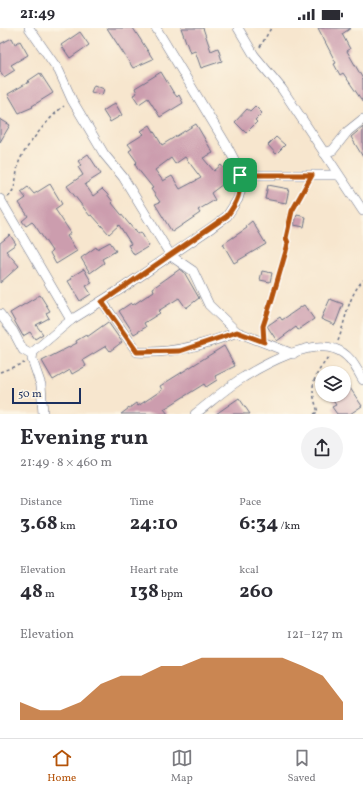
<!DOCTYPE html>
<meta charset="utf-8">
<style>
body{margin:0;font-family:Vollkorn,serif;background:#f2f2f3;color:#2b2b33;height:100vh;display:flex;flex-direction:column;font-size:15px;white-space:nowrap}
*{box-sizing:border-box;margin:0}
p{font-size:13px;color:#7c7c81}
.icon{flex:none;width:22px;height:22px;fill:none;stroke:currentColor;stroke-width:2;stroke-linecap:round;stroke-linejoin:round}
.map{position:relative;height:386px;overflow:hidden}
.drawer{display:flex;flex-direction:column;background:#fff;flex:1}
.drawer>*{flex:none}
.fabs{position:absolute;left:315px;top:338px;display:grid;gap:8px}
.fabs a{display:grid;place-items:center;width:36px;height:36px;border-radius:50%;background:#fff;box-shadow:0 1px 3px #0004;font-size:20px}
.scale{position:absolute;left:12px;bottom:10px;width:69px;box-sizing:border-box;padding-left:4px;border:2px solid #1b2f5e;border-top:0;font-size:11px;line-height:14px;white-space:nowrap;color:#1b2f5e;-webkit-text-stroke:3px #fcf5e5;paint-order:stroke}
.pin{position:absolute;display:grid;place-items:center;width:34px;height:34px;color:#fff;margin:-17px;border-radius:8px;box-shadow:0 2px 6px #0006}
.round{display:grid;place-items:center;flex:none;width:42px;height:42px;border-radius:21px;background:#f2f2f3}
.head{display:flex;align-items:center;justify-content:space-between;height:68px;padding:0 20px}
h1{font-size:22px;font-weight:700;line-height:30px}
.stats{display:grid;grid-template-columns:repeat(3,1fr);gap:6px;height:68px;padding:4px 20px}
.stats div{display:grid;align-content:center}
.stats b{font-size:20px;font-weight:700}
.stats small{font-size:11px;font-weight:400}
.stats p{font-size:11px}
.chart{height:112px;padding:8px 20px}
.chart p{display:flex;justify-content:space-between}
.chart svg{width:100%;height:72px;margin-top:4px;fill:#b45309;opacity:.7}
.status{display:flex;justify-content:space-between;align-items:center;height:28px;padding:0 20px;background:#fff;direction:ltr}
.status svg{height:11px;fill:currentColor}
.menu{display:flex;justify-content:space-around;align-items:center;height:56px;border-top:1px solid #e1e1e2;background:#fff;font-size:11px;color:#7c7c81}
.menu a{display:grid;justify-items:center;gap:2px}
.menu .selected{color:#b45309}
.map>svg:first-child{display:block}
</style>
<div class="status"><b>21:49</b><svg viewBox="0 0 49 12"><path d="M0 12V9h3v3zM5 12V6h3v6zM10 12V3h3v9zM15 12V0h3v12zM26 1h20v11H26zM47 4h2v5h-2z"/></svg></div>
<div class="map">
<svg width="363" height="386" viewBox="0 0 363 386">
<rect width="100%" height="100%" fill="#fcf5e5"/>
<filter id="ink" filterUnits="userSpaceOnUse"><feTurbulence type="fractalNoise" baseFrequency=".025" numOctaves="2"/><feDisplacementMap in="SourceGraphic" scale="8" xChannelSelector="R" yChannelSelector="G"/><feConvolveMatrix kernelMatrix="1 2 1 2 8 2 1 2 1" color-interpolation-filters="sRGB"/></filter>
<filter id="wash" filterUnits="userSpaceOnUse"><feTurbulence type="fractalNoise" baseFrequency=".012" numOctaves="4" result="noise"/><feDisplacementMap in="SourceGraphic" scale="16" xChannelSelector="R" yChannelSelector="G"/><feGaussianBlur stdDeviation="0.9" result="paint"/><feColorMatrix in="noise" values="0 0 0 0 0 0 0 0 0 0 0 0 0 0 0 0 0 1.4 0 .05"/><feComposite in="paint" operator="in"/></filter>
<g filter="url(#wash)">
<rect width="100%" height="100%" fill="#f7e6ce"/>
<g id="blocks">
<g fill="#cc9dae" fill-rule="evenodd">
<polygon points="107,0 133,0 153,31 133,40"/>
<polygon points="181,0 203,0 211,23 218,20 222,33 201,40 195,23 190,25"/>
<polygon points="318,0 351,0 342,6 350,21 347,23 363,51 363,74 343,45 340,47 334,36 336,35"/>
<polygon points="80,4 89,17 70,30 61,17"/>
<polygon points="12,10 15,16 20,13 28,27 11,37 15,42 4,49 0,43 0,16"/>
<polygon points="161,44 173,64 177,69 179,67 183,75 160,89 148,70 139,76 133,67 137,65 135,60"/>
<polygon points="40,45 53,65 32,78 33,79 19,85 8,66 29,54 28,53"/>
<polygon points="94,57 104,61 102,67 91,64"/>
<polygon points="115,75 122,87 110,94 103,83"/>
<polygon points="255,78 262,85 255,92 257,94 246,105 235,94 247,81 250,83"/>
<polygon points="0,91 10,97 0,114"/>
<path d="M196 96 213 125 203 130 214 143 221 137 231 150 211 165 215 172 198 182 200 185 172 204 155 176 160 174 151 161 153 160 137 140 135 136 137 134 129 123 132 121 128 116 144 106 141 103 150 97 162 117ZM185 129 201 150 180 161 172 148 163 153 155 142 171 130 175 136Z"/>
<polygon points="363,99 363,129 351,109"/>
<polygon points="276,109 285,117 276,126 268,117"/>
<polygon points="88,126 101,146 85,156 93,168 102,161 107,166 113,174 112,175 134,202 135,201 138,206 141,204 149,218 134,227 128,217 131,216 119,197 109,206 92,187 90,188 67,158 83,147 78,139 81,137 78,133"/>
<polygon points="50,156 62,176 55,181 71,205 67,208 77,223 56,236 50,225 52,223 34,196 32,194 26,198 22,193 28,188 19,175 26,170 21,164 28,159 34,166"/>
<polygon points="268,157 289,161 286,175 265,171"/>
<polygon points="297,187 306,189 304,199 294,197"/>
<polygon points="252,193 266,216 234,235 223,216 247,200 246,198"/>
<polygon points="10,207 16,216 6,223 19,238 0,255 0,215"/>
<polygon points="110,214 116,223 102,231 104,235 90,245 81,230 96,219 97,221"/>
<polygon points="84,241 92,255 86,258 91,266 80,273 68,253 72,251 71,249"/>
<polygon points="180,241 184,244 199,270 186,280 179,270 158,283 160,285 144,295 146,299 134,306 119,283 131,275 133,277 154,263 153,260"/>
<polygon points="262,243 272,245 270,254 260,252"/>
<polygon points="40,267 50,283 46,285 49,290 36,297 43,306 35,311 30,304 23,308 10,285"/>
<polygon points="330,271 343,276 335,297 321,291"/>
<polygon points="304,277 314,291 298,302 296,299 277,313 267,298 280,289 282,292"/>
<polygon points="108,294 122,314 110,323 106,318 83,332 86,338 72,346 70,342 53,352 42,333 77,315 76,313 86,307 87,309"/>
<polygon points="224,318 235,338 215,348 217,352 206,359 204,356 164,381 168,386 121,386 136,375 138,378 162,362 160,358"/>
<polygon points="344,351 362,378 350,386 337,386 332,379 336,377 329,367 344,367"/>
<polygon points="239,370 250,386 216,386"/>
</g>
</g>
</g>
<g filter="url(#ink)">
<use href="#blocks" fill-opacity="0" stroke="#686f85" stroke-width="1"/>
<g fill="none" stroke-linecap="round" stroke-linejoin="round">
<defs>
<g id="minor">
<polyline points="29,0 59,43 72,72 104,126 123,149 171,228 193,243 209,277 237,304 293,326"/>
<polyline points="238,0 254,27 282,61 363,183"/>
<polyline points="324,125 333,122 348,103 363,91"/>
<polyline points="240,147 338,147"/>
<polyline points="0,171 71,292"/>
<path d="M102 273 137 324C171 326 205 317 237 304"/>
<polyline points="0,286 13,303 23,322 32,327"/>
<polyline points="43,386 41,357 32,331 33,324 71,292 124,259 211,200 227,188 238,171 241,161 239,144 237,137 226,116 156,0"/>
<path d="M195 386C211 374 227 359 244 349 265 336 311 311 335 321 350 326 356 340 363 352"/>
</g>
</defs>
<use href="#minor" stroke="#686f85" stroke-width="10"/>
<g stroke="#686f85" stroke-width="1.5" stroke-dasharray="3 3" stroke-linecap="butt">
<polyline points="260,19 271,0"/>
<path d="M8 169C18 159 15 146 19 134 24 120 52 86 64 78"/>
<polyline points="262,304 286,223 288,215 286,210 293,183 305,156"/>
<path d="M338 313C346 292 347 270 363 252"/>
<polyline points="0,344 24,335"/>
<path d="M314 386 318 384C309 357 312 351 328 330"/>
</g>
<use href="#minor" stroke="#fff" stroke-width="9"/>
</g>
</g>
<g fill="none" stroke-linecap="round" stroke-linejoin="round" filter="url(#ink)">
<defs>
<path id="route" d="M240 147H312L292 183 286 210 288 215 286 223 272 271 263 298 264 314 237 304 180 323 137 324 102 274 227 188C237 175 242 163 240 147Z"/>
</defs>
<use href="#route" stroke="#fff" stroke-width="8"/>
<use href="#route" stroke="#b45309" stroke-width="5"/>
</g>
</svg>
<div class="fabs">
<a><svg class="icon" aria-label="layers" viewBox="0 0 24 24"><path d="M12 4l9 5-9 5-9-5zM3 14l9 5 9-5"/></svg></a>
</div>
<div class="scale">50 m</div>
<div class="pin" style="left:240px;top:147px;background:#1e9e55"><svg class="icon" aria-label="arrive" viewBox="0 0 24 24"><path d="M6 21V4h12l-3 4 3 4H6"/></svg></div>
</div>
<section class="drawer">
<div class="head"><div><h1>Evening run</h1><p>21:49 · 8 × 460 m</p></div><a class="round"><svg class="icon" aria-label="share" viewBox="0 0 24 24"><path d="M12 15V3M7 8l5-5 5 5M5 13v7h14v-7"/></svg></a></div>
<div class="stats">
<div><p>Distance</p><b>3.68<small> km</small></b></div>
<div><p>Time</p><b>24:10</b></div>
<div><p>Pace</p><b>6:34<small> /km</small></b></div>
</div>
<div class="stats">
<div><p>Elevation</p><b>48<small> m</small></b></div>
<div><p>Heart rate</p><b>138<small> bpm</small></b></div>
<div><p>kcal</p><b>260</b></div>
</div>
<div class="chart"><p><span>Elevation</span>121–127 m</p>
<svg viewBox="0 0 160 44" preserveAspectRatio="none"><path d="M0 44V33L10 38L20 38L30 33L40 22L50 17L60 17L70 11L80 11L90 6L100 6L110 6L120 6L130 6L140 11L150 17L160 33V44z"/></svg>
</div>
</section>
<nav class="menu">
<a class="selected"><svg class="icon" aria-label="home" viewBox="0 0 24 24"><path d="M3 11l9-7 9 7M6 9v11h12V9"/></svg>Home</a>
<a><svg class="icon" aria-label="map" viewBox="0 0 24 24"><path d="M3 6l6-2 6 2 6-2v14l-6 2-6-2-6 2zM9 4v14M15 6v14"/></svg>Map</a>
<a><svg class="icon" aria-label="saved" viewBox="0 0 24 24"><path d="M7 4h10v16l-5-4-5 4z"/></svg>Saved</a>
</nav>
